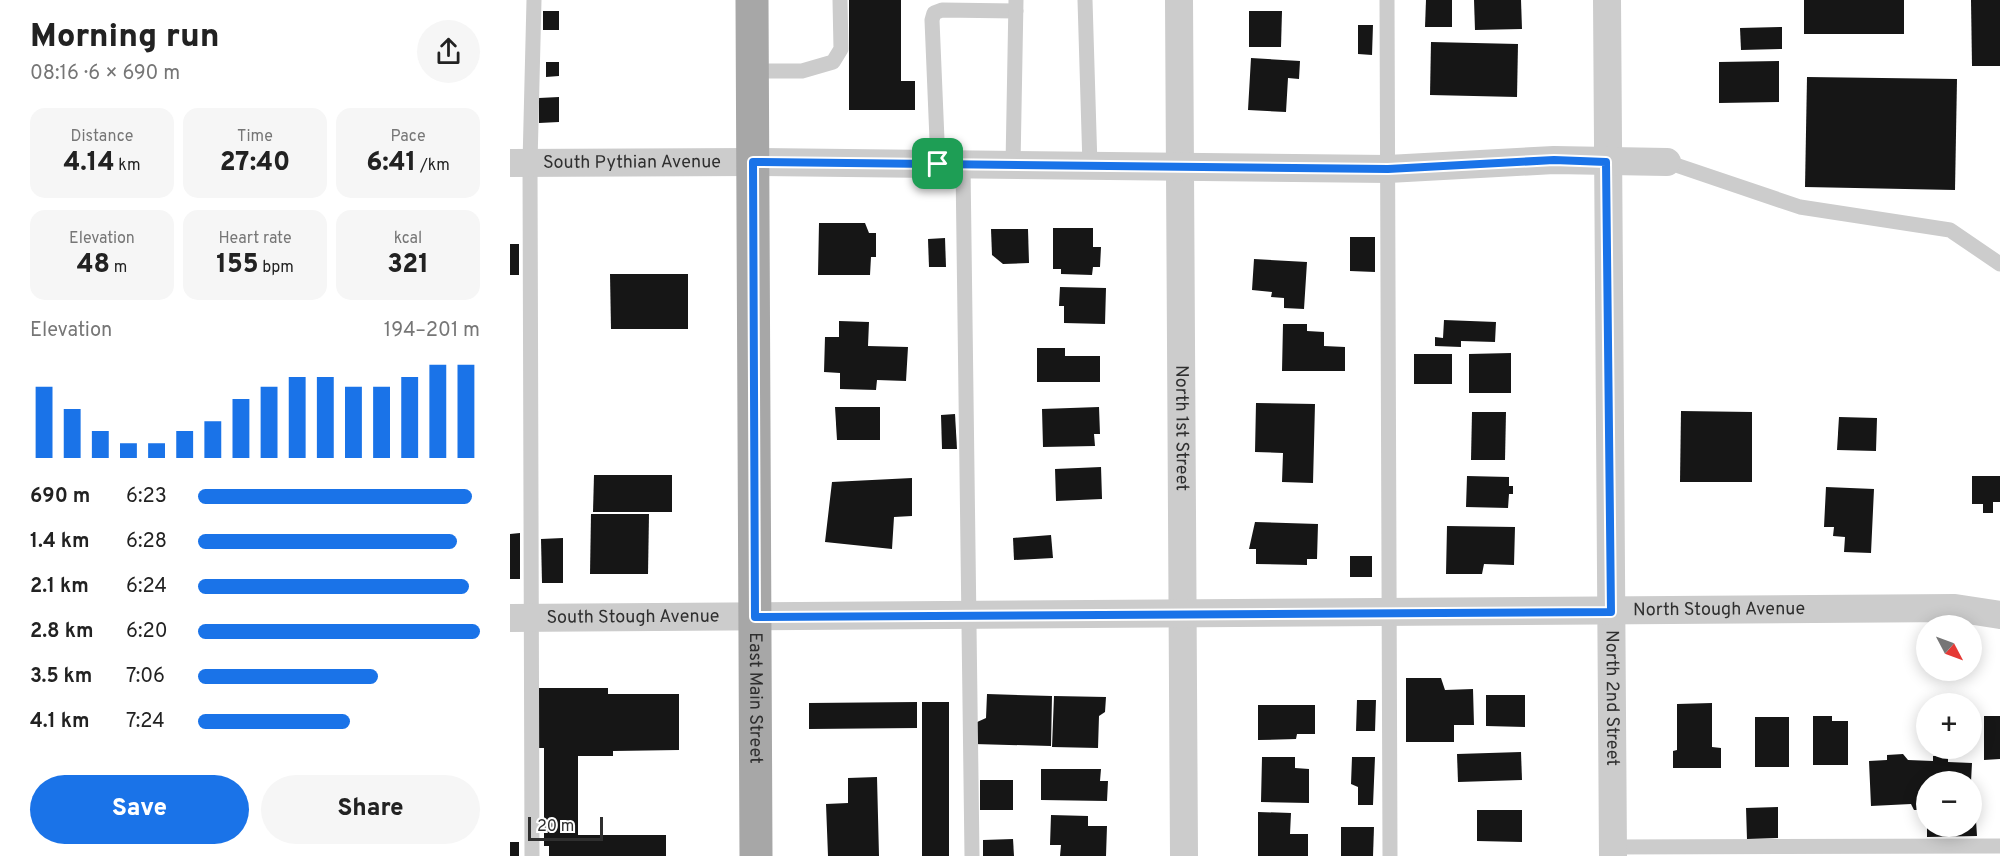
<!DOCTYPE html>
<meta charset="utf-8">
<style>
body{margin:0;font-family:Overpass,sans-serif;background:#f6f6f6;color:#222;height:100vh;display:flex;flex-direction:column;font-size:22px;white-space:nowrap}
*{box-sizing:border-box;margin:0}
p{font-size:20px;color:#767676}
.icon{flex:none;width:33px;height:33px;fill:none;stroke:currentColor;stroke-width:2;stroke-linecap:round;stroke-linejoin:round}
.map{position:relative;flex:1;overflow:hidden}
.drawer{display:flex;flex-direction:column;background:#fff;width:510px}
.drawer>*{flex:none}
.needle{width:39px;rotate:131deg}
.fabs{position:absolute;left:1406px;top:615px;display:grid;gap:12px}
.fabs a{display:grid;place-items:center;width:66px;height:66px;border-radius:50%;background:#fff;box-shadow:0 3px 15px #0003;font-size:30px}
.scale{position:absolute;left:18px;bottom:15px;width:75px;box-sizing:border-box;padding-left:6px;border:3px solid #2f2f2f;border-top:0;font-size:16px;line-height:21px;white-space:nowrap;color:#2f2f2f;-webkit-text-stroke:4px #fff;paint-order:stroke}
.pin{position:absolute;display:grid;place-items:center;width:51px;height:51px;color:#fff;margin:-26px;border-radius:12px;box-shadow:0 3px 9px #0006}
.round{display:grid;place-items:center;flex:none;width:63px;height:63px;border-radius:32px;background:#f6f6f6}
.headline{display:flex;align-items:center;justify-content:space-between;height:102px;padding:0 30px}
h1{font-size:33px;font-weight:800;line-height:45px}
.figures{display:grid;grid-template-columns:repeat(3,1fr);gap:9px;height:102px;padding:6px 30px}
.figures div{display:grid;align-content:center;border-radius:15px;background:#f6f6f6;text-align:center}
.figures b{font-size:26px;font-weight:800}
.figures small{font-size:16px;font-weight:400}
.figures p{font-size:16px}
.chart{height:168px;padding:12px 30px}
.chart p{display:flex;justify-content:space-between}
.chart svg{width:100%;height:108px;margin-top:6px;stroke:#1a73e8;stroke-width:6}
.button{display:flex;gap:12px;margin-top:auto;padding:12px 30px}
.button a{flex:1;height:69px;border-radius:36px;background:#1a73e8;color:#fff;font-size:24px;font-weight:800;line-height:69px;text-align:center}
.button a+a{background:#f6f6f6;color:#222}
ul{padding:0 30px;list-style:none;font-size:20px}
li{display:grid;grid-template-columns:96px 72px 1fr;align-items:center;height:45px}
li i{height:15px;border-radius:8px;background:#1a73e8}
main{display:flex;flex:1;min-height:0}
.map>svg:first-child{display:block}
</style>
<main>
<section class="drawer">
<div class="headline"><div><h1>Morning run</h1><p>08:16 · 6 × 690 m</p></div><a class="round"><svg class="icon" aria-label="share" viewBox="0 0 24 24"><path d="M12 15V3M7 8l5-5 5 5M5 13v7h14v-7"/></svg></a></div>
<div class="figures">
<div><p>Distance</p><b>4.14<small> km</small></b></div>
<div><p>Time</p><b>27:40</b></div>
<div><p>Pace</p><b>6:41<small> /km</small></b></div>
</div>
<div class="figures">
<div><p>Elevation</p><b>48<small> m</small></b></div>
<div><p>Heart rate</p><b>155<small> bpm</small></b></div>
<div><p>kcal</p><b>321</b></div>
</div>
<div class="chart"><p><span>Elevation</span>194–201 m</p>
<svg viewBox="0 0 160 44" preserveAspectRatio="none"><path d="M5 44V15M15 44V24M25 44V33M35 44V38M45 44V38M55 44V33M65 44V29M75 44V20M85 44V15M95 44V11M105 44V11M115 44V15M125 44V15M135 44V11M145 44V6M155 44V6"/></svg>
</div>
<ul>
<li><b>690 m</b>6:23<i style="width:97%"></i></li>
<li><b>1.4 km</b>6:28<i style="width:92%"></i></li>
<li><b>2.1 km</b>6:24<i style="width:96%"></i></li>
<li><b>2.8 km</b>6:20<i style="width:100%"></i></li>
<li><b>3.5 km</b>7:06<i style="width:64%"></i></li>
<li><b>4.1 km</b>7:24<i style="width:54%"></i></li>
</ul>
<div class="button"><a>Save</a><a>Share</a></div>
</section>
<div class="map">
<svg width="1490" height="856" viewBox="0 0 1490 856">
<rect width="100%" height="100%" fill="#fff"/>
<g fill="#161616">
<polygon points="339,0 391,0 391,81 405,81 405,110 339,110"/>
<polygon points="916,0 942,0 942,27 915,27"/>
<polygon points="964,0 1011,0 1012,29 965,30"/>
<rect x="1294" y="0" width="100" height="34"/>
<polygon points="1461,0 1490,0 1490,66 1462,66"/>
<rect x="33" y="11" width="16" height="19"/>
<polygon points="739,11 772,11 771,47 739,47"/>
<polygon points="848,25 863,25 862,55 848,54"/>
<polygon points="1272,27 1272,49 1231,50 1230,28"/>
<polygon points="921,42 1008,44 1007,97 920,95"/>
<polygon points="741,58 790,61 789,79 778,78 776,112 738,110"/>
<polygon points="1269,61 1269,102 1209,103 1209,62"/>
<polygon points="36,62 49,62 49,76 36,77"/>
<polygon points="1297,77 1447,79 1445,190 1295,187"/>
<polygon points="49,97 49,122 29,123 29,98"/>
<polygon points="309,223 355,223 359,233 366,233 366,257 361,257 360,275 308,275"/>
<polygon points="543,228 583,228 583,247 591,247 590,267 583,267 582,275 551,274 551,269 543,269"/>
<polygon points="481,229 518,229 519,263 493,264 482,255"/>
<polygon points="840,237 865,237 865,272 840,271"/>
<polygon points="435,238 436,267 419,267 418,239"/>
<rect x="0" y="244" width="9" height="31"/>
<polygon points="744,259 797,262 794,309 774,308 774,298 761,297 762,292 742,290"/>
<polygon points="100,274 178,274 178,329 101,329"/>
<polygon points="550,287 596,288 595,324 554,323 554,306 549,306"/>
<polygon points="934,320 986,322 985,342 951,341 951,347 925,346 925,337 933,338"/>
<polygon points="329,321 359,322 358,346 398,347 396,381 367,380 366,390 330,389 330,373 314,372 315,337 329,337"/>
<polygon points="773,324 797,324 797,331 814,332 814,346 835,347 835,371 772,371"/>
<polygon points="527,348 555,348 555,356 590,356 590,382 527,382"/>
<polygon points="1001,353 1001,393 959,393 959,354"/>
<rect x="904" y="354" width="38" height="30"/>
<polygon points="746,403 805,404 803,483 772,482 773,453 745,452"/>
<polygon points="325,407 370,407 370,440 327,440"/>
<polygon points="589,407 590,434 584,434 585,446 533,447 532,409"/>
<polygon points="1171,411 1242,412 1242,482 1170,482"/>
<polygon points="962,412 996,412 995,460 961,460"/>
<polygon points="445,414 447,449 432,449 431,415"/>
<polygon points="1329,417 1367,418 1366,451 1327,450"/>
<polygon points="591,467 592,499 546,501 545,469"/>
<polygon points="84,475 162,475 162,512 83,512"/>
<polygon points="957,476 999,477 999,486 1003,486 1003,494 999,494 998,508 956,507"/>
<polygon points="1462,476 1490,476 1490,502 1483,502 1483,513 1473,513 1473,504 1462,504"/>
<polygon points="402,478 402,516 384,517 382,549 315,542 322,482"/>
<polygon points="1316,487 1364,489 1361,553 1334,552 1335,537 1323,536 1324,527 1314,527"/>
<polygon points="81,514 139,514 138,574 80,574"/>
<polygon points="745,522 808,524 807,559 797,559 797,565 746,564 746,549 739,549"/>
<polygon points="937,526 1005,527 1004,565 974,564 972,574 936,574"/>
<polygon points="10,533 10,579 0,579 0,534"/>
<polygon points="541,535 543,558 504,560 503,538"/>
<polygon points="53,538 53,583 32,583 31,539"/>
<rect x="840" y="556" width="22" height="21"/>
<polygon points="896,678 931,678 935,690 963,689 964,725 944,725 944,742 896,742"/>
<polygon points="27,688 98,688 98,694 169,694 169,750 103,751 103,756 68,756 68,835 156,835 156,856 39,856 39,846 34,846 34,748 26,748"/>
<polygon points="477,694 542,696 541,746 464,744 465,723 476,718"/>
<polygon points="976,695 1015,695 1015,727 976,726"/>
<polygon points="544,696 596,697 595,712 589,716 588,748 542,747"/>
<polygon points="847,700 866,700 865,731 846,731"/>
<polygon points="407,702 407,728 299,729 299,703"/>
<rect x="412" y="702" width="27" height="154"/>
<polygon points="1202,703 1202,747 1211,748 1211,768 1163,768 1163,751 1167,750 1167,704"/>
<polygon points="748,705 805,705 805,734 787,734 786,739 748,740"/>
<polygon points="1303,716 1322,716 1322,721 1338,721 1338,765 1303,765"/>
<polygon points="1474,716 1490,716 1490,759 1474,760"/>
<rect x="1245" y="717" width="34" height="50"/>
<polygon points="1011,752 1012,780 948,782 947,754"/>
<polygon points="1393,754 1398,760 1423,761 1423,756 1438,756 1438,762 1462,763 1461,782 1416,782 1416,810 1404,810 1401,804 1361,806 1359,761 1377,760 1377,755"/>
<polygon points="752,757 785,757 785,768 799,769 799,803 751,802"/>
<polygon points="842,757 865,757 863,805 848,805 848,787 841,784"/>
<polygon points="531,769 591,769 590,781 598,781 597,801 531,800"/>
<polygon points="367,777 369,856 318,856 316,804 338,803 338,778"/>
<rect x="470" y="780" width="33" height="30"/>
<polygon points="1268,807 1268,838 1237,839 1236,808"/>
<polygon points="967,810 1012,810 1012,842 967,841"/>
<polygon points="748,812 781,813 780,834 798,834 798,856 748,856"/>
<polygon points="541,815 578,816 578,826 597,826 596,856 550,856 551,845 540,845"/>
<polygon points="1461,820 1466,820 1467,836 1417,837 1417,826 1461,826"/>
<polygon points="831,827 864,827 863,856 831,856"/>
<polygon points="503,839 504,856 473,856 473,840"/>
<rect x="0" y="842" width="9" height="14"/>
</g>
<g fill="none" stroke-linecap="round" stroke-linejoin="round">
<g stroke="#ccc" stroke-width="15">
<polyline points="575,0 580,166"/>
<polyline points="877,0 880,856"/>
<polyline points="242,71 292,71 323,62 331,49 330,0"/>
<polyline points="1157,162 1290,207 1440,230 1490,264"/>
<polyline points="428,164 422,20 424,13 432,10 506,11"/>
<polyline points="453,165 462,856"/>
<polyline points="503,165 506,0"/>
<polyline points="1103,847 1490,846"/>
<polyline points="22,856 20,163 24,0"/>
</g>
<g stroke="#ccc" stroke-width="28">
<path id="s1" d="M669 0 674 856"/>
<path id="s2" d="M1097 0 1103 856"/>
<path id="s3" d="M0 163 243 162 878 169 1044 160 1157 162"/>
<path id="s4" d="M0 618 1445 608 1490 615"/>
</g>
<path stroke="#a7a7a7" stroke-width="33" id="s5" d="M242 0 246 856"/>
</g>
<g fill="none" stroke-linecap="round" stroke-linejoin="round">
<defs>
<polygon id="route" points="1044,160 1096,162 1101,612 245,617 243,162 878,169"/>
</defs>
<use href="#route" stroke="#fff" stroke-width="12"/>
<use href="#route" stroke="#1a73e8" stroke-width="8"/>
</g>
<g text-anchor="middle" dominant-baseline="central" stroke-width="6" stroke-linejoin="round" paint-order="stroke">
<g font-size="18" fill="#2f2f2f" stroke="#fff">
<text stroke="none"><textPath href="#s3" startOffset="122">South Pythian Avenue</textPath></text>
<text stroke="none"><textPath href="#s1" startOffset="428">North 1st Street</textPath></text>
<text stroke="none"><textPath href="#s4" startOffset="1209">North Stough Avenue</textPath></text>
<text stroke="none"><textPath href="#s4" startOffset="123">South Stough Avenue</textPath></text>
<text stroke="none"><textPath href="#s5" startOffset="698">East Main Street</textPath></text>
<text stroke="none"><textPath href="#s2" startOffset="698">North 2nd Street</textPath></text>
</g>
</g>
</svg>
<div class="fabs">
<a><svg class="needle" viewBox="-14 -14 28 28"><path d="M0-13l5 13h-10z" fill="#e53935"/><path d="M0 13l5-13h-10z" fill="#767676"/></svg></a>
<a>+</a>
<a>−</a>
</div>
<div class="scale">20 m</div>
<div class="pin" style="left:428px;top:164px;background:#1e9e55"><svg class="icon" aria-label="arrive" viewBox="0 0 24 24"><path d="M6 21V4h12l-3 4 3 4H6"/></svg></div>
</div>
</main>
